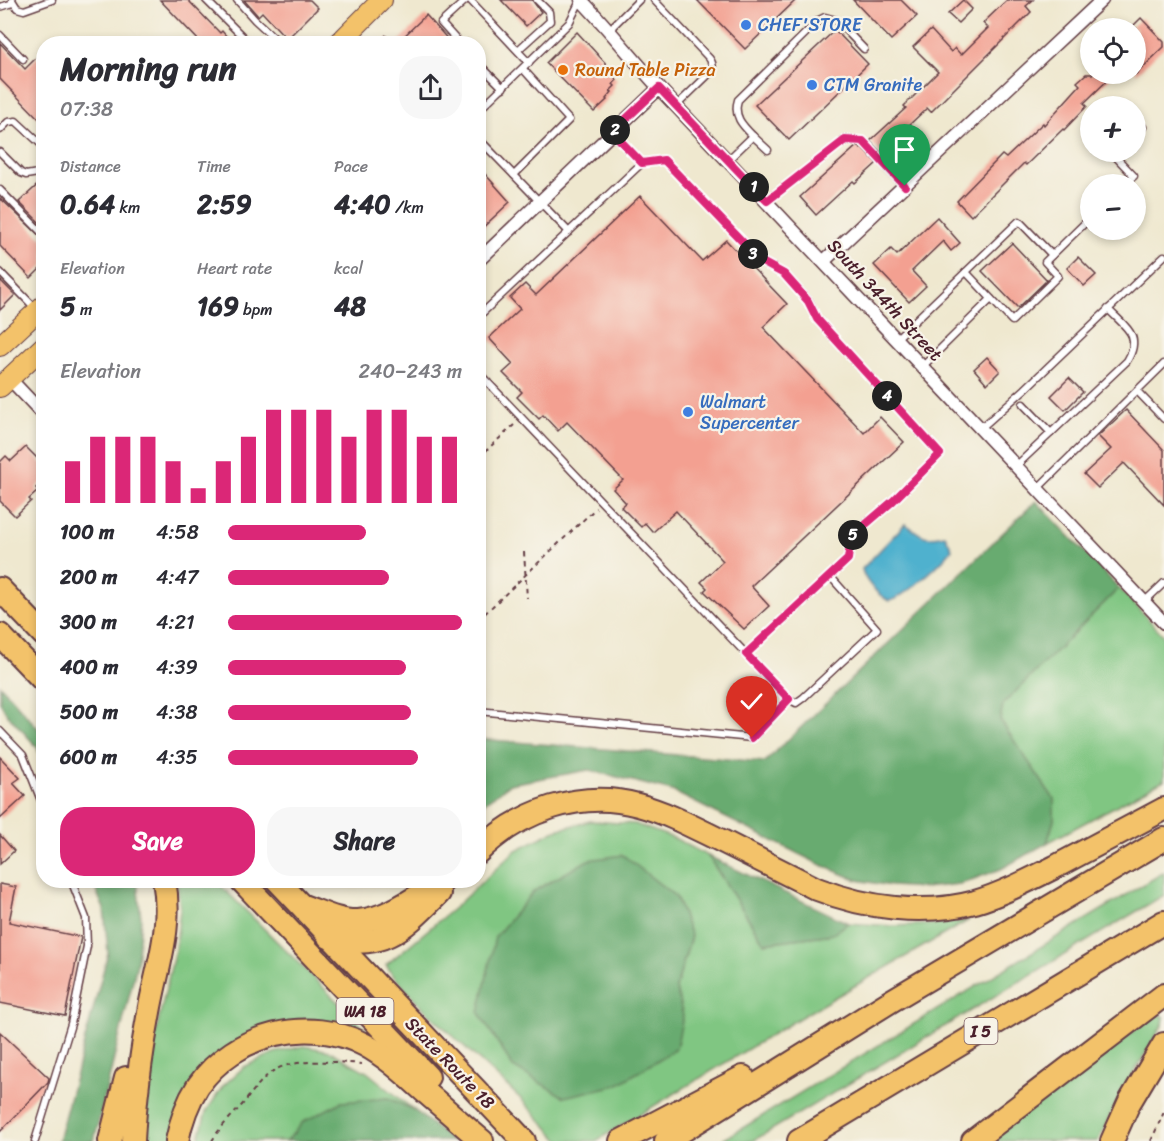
<!DOCTYPE html>
<meta charset="utf-8">
<style>
body{margin:0;font-family:Sriracha,sans-serif;background:#f7f7f7;color:#2b2b33;height:100vh;display:flex;flex-direction:column;font-size:22px;white-space:nowrap}
*{box-sizing:border-box;margin:0}
p{font-size:20px;color:#7c7c81}
.icon{flex:none;width:33px;height:33px;fill:none;stroke:currentColor;stroke-width:2;stroke-linecap:round;stroke-linejoin:round}
.map{position:relative;flex:1;overflow:hidden}
.sheet{position:absolute;left:36px;top:36px;width:450px;height:852px;display:flex;flex-direction:column;background:#fff;border-radius:24px;box-shadow:0 3px 9px #0003}
.sheet>*{flex:none}
.tools{position:absolute;left:1080px;top:18px;display:grid;gap:12px}
.tools a{display:grid;place-items:center;width:66px;height:66px;border-radius:50%;background:#fff;box-shadow:0 3px 9px #0003;font-size:30px}
.pin{position:absolute;display:grid;place-items:center;width:51px;height:51px;color:#fff;margin:-62px -26px;border-radius:50% 50% 50% 0;rotate:-45deg;box-shadow:0 0 6px #0007}
.pin .icon{rotate:45deg}
.km{position:absolute;width:30px;height:30px;margin:-15px;border-radius:50%;background:#222;color:#fff;font-size:16px;line-height:30px;text-align:center}
.round{display:grid;place-items:center;flex:none;width:63px;height:63px;border-radius:24px;background:#f7f7f7}
.head{display:flex;align-items:center;justify-content:space-between;height:102px;padding:0 24px}
h1{font-size:33px;font-weight:700;line-height:45px}
.figures{display:grid;grid-template-columns:repeat(3,1fr);gap:9px;height:102px;padding:6px 24px}
.figures div{display:grid;align-content:center}
.figures b{font-size:26px;font-weight:700}
.figures small{font-size:16px;font-weight:400}
.figures p{font-size:16px}
.chart{height:168px;padding:12px 24px}
.chart p{display:flex;justify-content:space-between}
.chart svg{width:100%;height:108px;margin-top:6px;stroke:#db2777;stroke-width:6}
.primary-button{display:flex;gap:12px;margin-top:auto;padding:12px 24px}
.primary-button a{flex:1;height:69px;border-radius:24px;background:#db2777;color:#fff;font-size:24px;font-weight:700;line-height:69px;text-align:center}
.primary-button a+a{background:#f7f7f7;color:#2b2b33}
ul{padding:0 24px;list-style:none;font-size:20px}
li{display:grid;grid-template-columns:96px 72px 1fr;align-items:center;height:45px}
li i{height:15px;border-radius:8px;background:#db2777}
.map>svg:first-child{display:block}
</style>
<div class="map">
<svg width="1164" height="1141" viewBox="0 0 1164 1141">
<rect width="100%" height="100%" fill="#f7f3e8"/>
<filter id="ink" filterUnits="userSpaceOnUse"><feTurbulence type="fractalNoise" baseFrequency=".0167" numOctaves="2"/><feDisplacementMap in="SourceGraphic" scale="12" xChannelSelector="R" yChannelSelector="G"/><feConvolveMatrix kernelMatrix="1 2 1 2 8 2 1 2 1" color-interpolation-filters="sRGB"/></filter>
<filter id="wash" filterUnits="userSpaceOnUse"><feTurbulence type="fractalNoise" baseFrequency=".008" numOctaves="4" result="noise"/><feDisplacementMap in="SourceGraphic" scale="24" xChannelSelector="R" yChannelSelector="G"/><feGaussianBlur stdDeviation="1.35" result="paint"/><feColorMatrix in="noise" values="0 0 0 0 0 0 0 0 0 0 0 0 0 0 0 0 0 1.4 0 .05"/><feComposite in="paint" operator="in"/></filter>
<g filter="url(#wash)">
<rect width="100%" height="100%" fill="#efe8cf"/>
<g fill="#80c682" stroke="#657256" stroke-width="1.5" fill-rule="evenodd">
<polygon points="1119,588 1164,636 1164,780 1047,843 1054,820 1000,720 1003,704"/>
<path d="M590 821 635 824 676 839 708 856 764 943 833 934 848 923 894 926 934 924 969 920 806 1014 596 1141H560L520 1098 425 1010 391 973 386 965 454 908 516 850 556 830ZM622 855 676 897 691 936 676 988Z"/>
<polygon points="1164,872 1164,895 753,1141 721,1141"/>
<polygon points="177,881 216,881 365,1029 363,1032 249,1034 170,1141 141,1141 142,1114 156,1032 176,945 180,909"/>
<polygon points="1156,1014 1164,1016 1163,1024 1118,1099 1098,1141 989,1141"/>
<polygon points="304,1046 330,1051 367,1072 414,1110 388,1098 303,1122 287,1141 198,1141 206,1112 223,1086 244,1067 274,1053"/>
</g>
<g fill="#68ab70" stroke="#59654e" stroke-width="1.5">
<polygon points="1036,501 1119,588 1003,704 1000,720 1054,799 1054,820 1047,843 1001,869 960,884 924,888 891,886 857,880 817,863 672,791 589,770 510,784 479,807 479,739 765,762"/>
<polygon points="0,685 43,734 43,764 37,747 6,713 0,702"/>
<polygon points="623,855 676,897 691,936 676,988 683,1016 676,1049 617,1085 564,1097 513,1067 479,1013 495,937 534,891 588,860"/>
<polygon points="708,856 848,923 833,934 764,943"/>
<polygon points="92,881 137,881 141,918 137,964 94,1141 58,1141 108,953 104,909"/>
<polygon points="388,1098 414,1110 452,1141 287,1141 303,1122 341,1102"/>
</g>
<path fill="#50b1ce" stroke="#4d687c" stroke-width="1.5" d="M905 524C923 535 920 540 945 535L952 549C943 562 904 598 889 601 877 594 865 582 862 569Z"/>
<g id="blocks">
<g fill="#f3a091">
<polygon points="160,0 188,0 220,33 222,31 233,44 202,44"/>
<polygon points="244,0 310,0 318,8 287,39 262,12 258,16"/>
<polygon points="501,0 532,0 541,12 526,26"/>
<polygon points="697,0 796,0 745,49"/>
<polygon points="853,0 901,0 917,16 891,40"/>
<polygon points="963,0 972,9 958,23 948,14"/>
<polygon points="1007,0 1033,0 1026,6 1031,12 931,112 927,108 907,127 910,131 884,156 870,141 906,108 904,106 938,72 913,47 931,30 951,52 955,48 961,55 988,28 983,23"/>
<polygon points="426,15 452,44 396,44"/>
<polygon points="1141,18 1164,42 1164,47 1136,74 1136,44 1141,38 1136,33 1136,28 1131,28"/>
<polygon points="835,30 868,64 789,140 755,105"/>
<polygon points="577,32 610,68 607,70 617,80 613,84 615,86 610,91 612,92 606,99 607,100 594,112 546,63"/>
<polygon points="0,43 25,69 37,57 44,64 44,124 0,79"/>
<polygon points="1086,74 1114,74 1084,103 1087,106 1064,130 1063,129 1026,165 1024,163 971,216 957,201 1002,155 1006,158 1043,123 1044,125 1080,85 1077,82"/>
<polygon points="857,146 863,149 877,163 855,183 853,181 816,215 800,197"/>
<polygon points="485,174 510,202 478,232 478,180"/>
<polygon points="44,179 44,227 19,202"/>
<polygon points="640,196 702,261 726,240 787,304 763,327 864,433 880,417 904,442 751,586 769,606 744,629 704,591 707,588 701,582 723,561 676,511 653,532 645,523 641,527 621,507 626,503 613,489 623,480 567,422 558,431 543,415 539,419 517,397 522,392 503,373 513,364 489,338 520,309 510,298 525,284 536,295"/>
<polygon points="0,198 44,240 44,265 31,278 0,246"/>
<polygon points="937,217 960,243 951,251 943,241 912,271 926,286 909,302 874,265 891,249 897,255"/>
<polygon points="1012,243 1047,280 1018,308 982,271"/>
<polygon points="1078,257 1096,275 1084,286 1067,268"/>
<polygon points="0,280 15,295 0,310"/>
<polygon points="987,357 1000,371 987,384 974,369"/>
<polygon points="1069,378 1083,392 1065,410 1051,396"/>
<polygon points="1126,410 1164,450 1164,505 1124,463 1098,488 1084,474 1111,449 1098,436"/>
<polygon points="26,447 44,465 44,481 36,488 38,491 29,499 31,501 15,516 0,501 0,462 6,456 11,461"/>
<polygon points="0,757 20,778 13,783 25,796 0,819"/>
<polygon points="0,835 14,851 0,864"/>
<polygon points="0,884 16,887 9,922 81,937 65,1016 0,1003"/>
<polygon points="0,1032 49,1078 48,1082 0,1132"/>
</g>
</g>
</g>
<g filter="url(#ink)">
<use href="#blocks" fill-opacity="0" stroke="#633d44" stroke-width="1.5"/>
<g fill="none" stroke-linecap="round" stroke-linejoin="round">
<defs>
<g id="lane">
<polyline points="12,0 17,8 24,10 52,0"/>
<polyline points="206,0 250,44"/>
<polyline points="237,0 255,20 281,44"/>
<polyline points="470,0 529,63"/>
<path d="M654 0 709 58C714 64 714 69 708 75L676 106"/>
<polyline points="0,7 13,3"/>
<polyline points="610,29 639,0"/>
<polyline points="0,35 23,59"/>
<polyline points="460,44 441,23 466,0"/>
<polyline points="518,50 550,21 549,12 537,0"/>
<polyline points="478,63 503,88"/>
<polyline points="478,111 569,23 580,1"/>
<polyline points="0,130 8,122 16,121 44,147"/>
<polyline points="612,132 642,163"/>
<polyline points="1136,134 1143,127"/>
<polyline points="753,136 768,150"/>
<polyline points="478,138 569,232"/>
<polyline points="0,152 21,173 26,175 44,172"/>
<polyline points="1117,152 1114,155 1134,176 1125,184"/>
<path d="M728 160 753 136C742 125 733 116 738 100L819 20 825 17 836 20 864 49"/>
<polyline points="514,175 569,120 523,69"/>
<polyline points="0,190 44,235"/>
<polyline points="767,201 845,140 863,141 905,186"/>
<polyline points="0,272 35,308"/>
<polyline points="966,272 1012,321 1058,276 1045,262 1090,218"/>
<polyline points="478,317 642,163 664,160 762,262 784,274 809,301 817,319 940,454 893,501 851,537 848,559 746,654"/>
<polyline points="897,338 1019,221 1052,255"/>
<polyline points="923,366 991,299"/>
<polyline points="478,372 789,699 796,703 803,698 877,629 830,576"/>
<polyline points="1137,391 1164,419"/>
<polyline points="1023,404 1051,433"/>
<polyline points="980,429 1025,389 1164,256"/>
<path d="M1016 466 1127 361C1143 335 1125 327 1108 309"/>
<polyline points="1037,489 1164,364"/>
<polyline points="1144,602 1164,583"/>
<polyline points="478,711 752,738 789,699"/>
<polyline points="0,731 23,755 44,808"/>
<polyline points="35,1141 71,1024 87,946 86,918 71,880"/>
</g>
<g id="street">
<path d="M581 0C614 34 642 71 675 105 839 277 1000 451 1164 623"/>
<polyline points="478,261 659,88"/>
<polyline points="824,261 1102,0"/>
<polyline points="9,378 44,415"/>
</g>
<g id="primary">
<polyline points="338,44 382,0"/>
<polyline points="0,346 44,305"/>
<polyline points="0,387 44,346"/>
</g>
<g id="highway">
<polyline points="0,589 44,635"/>
<polyline points="0,635 44,681"/>
<path d="M478 852C519 811 581 789 638 805 668 813 695 828 722 841 754 857 785 873 817 889 866 908 923 916 975 902 1002 894 1029 880 1055 867 1091 848 1128 828 1164 809"/>
<polyline points="241,880 428,1077"/>
<polyline points="277,880 524,1141"/>
<path d="M303 906C320 912 340 922 358 921 389 919 418 895 444 880"/>
<path d="M329 937C382 953 404 928 439 893"/>
<polyline points="110,1141 126,1078"/>
<path d="M133 1141C135 1098 141 1055 149 1012 157 967 173 927 164 880"/>
<path d="M177 1141C181 1121 187 1103 198 1086 235 1033 309 1015 365 1045 387 1057 405 1074 423 1090 443 1107 462 1124 482 1141"/>
<polyline points="621,1141 743,1077"/>
<polyline points="666,1141 891,1001 1164,839"/>
<polyline points="799,1141 1164,922"/>
<polyline points="973,1141 1164,995"/>
<polyline points="1112,1141 1129,1103 1164,1044"/>
</g>
</defs>
<use href="#lane" stroke="#633d44" stroke-width="9"/>
<use href="#street" stroke="#633d44" stroke-width="15"/>
<use href="#primary" stroke="#633d44" stroke-width="22"/>
<use href="#highway" stroke="#633d44" stroke-width="26"/>
<g stroke="#633d44" stroke-width="2" stroke-dasharray="4.5 4.5" stroke-linecap="butt">
<polyline points="385,35 393,44"/>
<polyline points="478,458 514,425"/>
<polyline points="524,552 527,598"/>
<polyline points="478,620 596,508"/>
<path d="M212 1141C219 1128 232 1116 242 1105 251 1094 259 1082 270 1073 291 1057 337 1062 362 1064"/>
<polyline points="1151,1141 1164,1112"/>
</g>
<use href="#lane" stroke="#fff" stroke-width="6"/>
<use href="#street" stroke="#fff" stroke-width="12"/>
<use href="#primary" stroke="#f3c26a" stroke-width="20"/>
<use href="#highway" stroke="#f3c26a" stroke-width="22"/>
</g>
</g>
<g fill="none" stroke-linecap="round" stroke-linejoin="round" filter="url(#ink)">
<defs>
<polyline id="route" points="752,738 789,699 746,654 848,559 851,537 893,501 940,454 817,319 808,301 784,274 762,262 664,160 642,163 612,132 659,88 767,201 845,140 863,141 905,186"/>
</defs>
<use href="#route" stroke="#fff" stroke-width="12"/>
<use href="#route" stroke="#db2777" stroke-width="8"/>
</g>
<g fill="#3f7fe0" stroke="#f7f3e8" stroke-width="2">
<circle cx="746" cy="25" r="6"/>
<circle cx="812" cy="85" r="6"/>
<circle cx="688" cy="412" r="6"/>
</g>
<circle fill="#e8710a" stroke="#f7f3e8" stroke-width="2" cx="563" cy="70" r="6"/>
<g text-anchor="middle" dominant-baseline="central" stroke-width="4.5" stroke-linejoin="round" paint-order="stroke">
<g fill="#f7f3e8" stroke="#7e5f64" stroke-width="1.5">
<rect x="336.5" y="998" width="57" height="26" rx="4.5"/>
<rect x="964.5" y="1018" width="33" height="26" rx="4.5"/>
</g>
<g font-size="16" font-weight="bold" fill="#4a1f2b">
<text x="365" y="1011">WA 18</text>
<text x="981" y="1031">I 5</text>
</g>
<g font-size="18" fill="#366cbe" stroke="#f7f3e8" text-anchor="start">
<text x="758" y="25">CHEF'STORE</text>
<text x="824" y="85">CTM Granite</text>
<text x="700" y="402">Walmart<tspan x="700" dy="21">Supercenter</tspan></text>
</g>
<g font-size="18" fill="#c56008" stroke="#f7f3e8" text-anchor="start">
<text x="575" y="70">Round Table Pizza</text>
</g>
<g font-size="18" fill="#4a1f2b" stroke="#f7f3e8">
<text transform="translate(885 300) rotate(47)">South 344th Street</text>
<text transform="translate(450 1063) rotate(46)">State Route 18</text>
</g>
</g>
</svg>
<div class="tools">
<a><svg class="icon" aria-label="locate" viewBox="0 0 24 24"><circle cx="12" cy="12" r="6"/><path d="M12 2v4M12 18v4M2 12h4M18 12h4"/></svg></a>
<a>+</a>
<a>−</a>
</div>
<div class="pin" style="left:905px;top:186px;background:#1e9e55"><svg class="icon" aria-label="arrive" viewBox="0 0 24 24"><path d="M6 21V4h12l-3 4 3 4H6"/></svg></div>
<div class="pin" style="left:752px;top:738px;background:#d93025"><svg class="icon" aria-label="check" viewBox="0 0 24 24"><path d="M5 12l5 5 9-10"/></svg></div>
<b class="km" style="left:754px;top:187px">1</b>
<b class="km" style="left:615px;top:130px">2</b>
<b class="km" style="left:753px;top:254px">3</b>
<b class="km" style="left:887px;top:396px">4</b>
<b class="km" style="left:853px;top:535px">5</b>
<section class="sheet">
<div class="head"><div><h1>Morning run</h1><p>07:38</p></div><a class="round"><svg class="icon" aria-label="share" viewBox="0 0 24 24"><path d="M12 15V3M7 8l5-5 5 5M5 13v7h14v-7"/></svg></a></div>
<div class="figures">
<div><p>Distance</p><b>0.64<small> km</small></b></div>
<div><p>Time</p><b>2:59</b></div>
<div><p>Pace</p><b>4:40<small> /km</small></b></div>
</div>
<div class="figures">
<div><p>Elevation</p><b>5<small> m</small></b></div>
<div><p>Heart rate</p><b>169<small> bpm</small></b></div>
<div><p>kcal</p><b>48</b></div>
</div>
<div class="chart"><p><span>Elevation</span>240–243 m</p>
<svg viewBox="0 0 160 44" preserveAspectRatio="none"><path d="M5 44V27M15 44V17M25 44V17M35 44V17M45 44V27M55 44V38M65 44V27M75 44V17M85 44V6M95 44V6M105 44V6M115 44V17M125 44V6M135 44V6M145 44V17M155 44V17"/></svg>
</div>
<ul>
<li><b>100 m</b>4:58<i style="width:59%"></i></li>
<li><b>200 m</b>4:47<i style="width:69%"></i></li>
<li><b>300 m</b>4:21<i style="width:100%"></i></li>
<li><b>400 m</b>4:39<i style="width:76%"></i></li>
<li><b>500 m</b>4:38<i style="width:78%"></i></li>
<li><b>600 m</b>4:35<i style="width:81%"></i></li>
</ul>
<div class="primary-button"><a>Save</a><a>Share</a></div>
</section>
</div>
